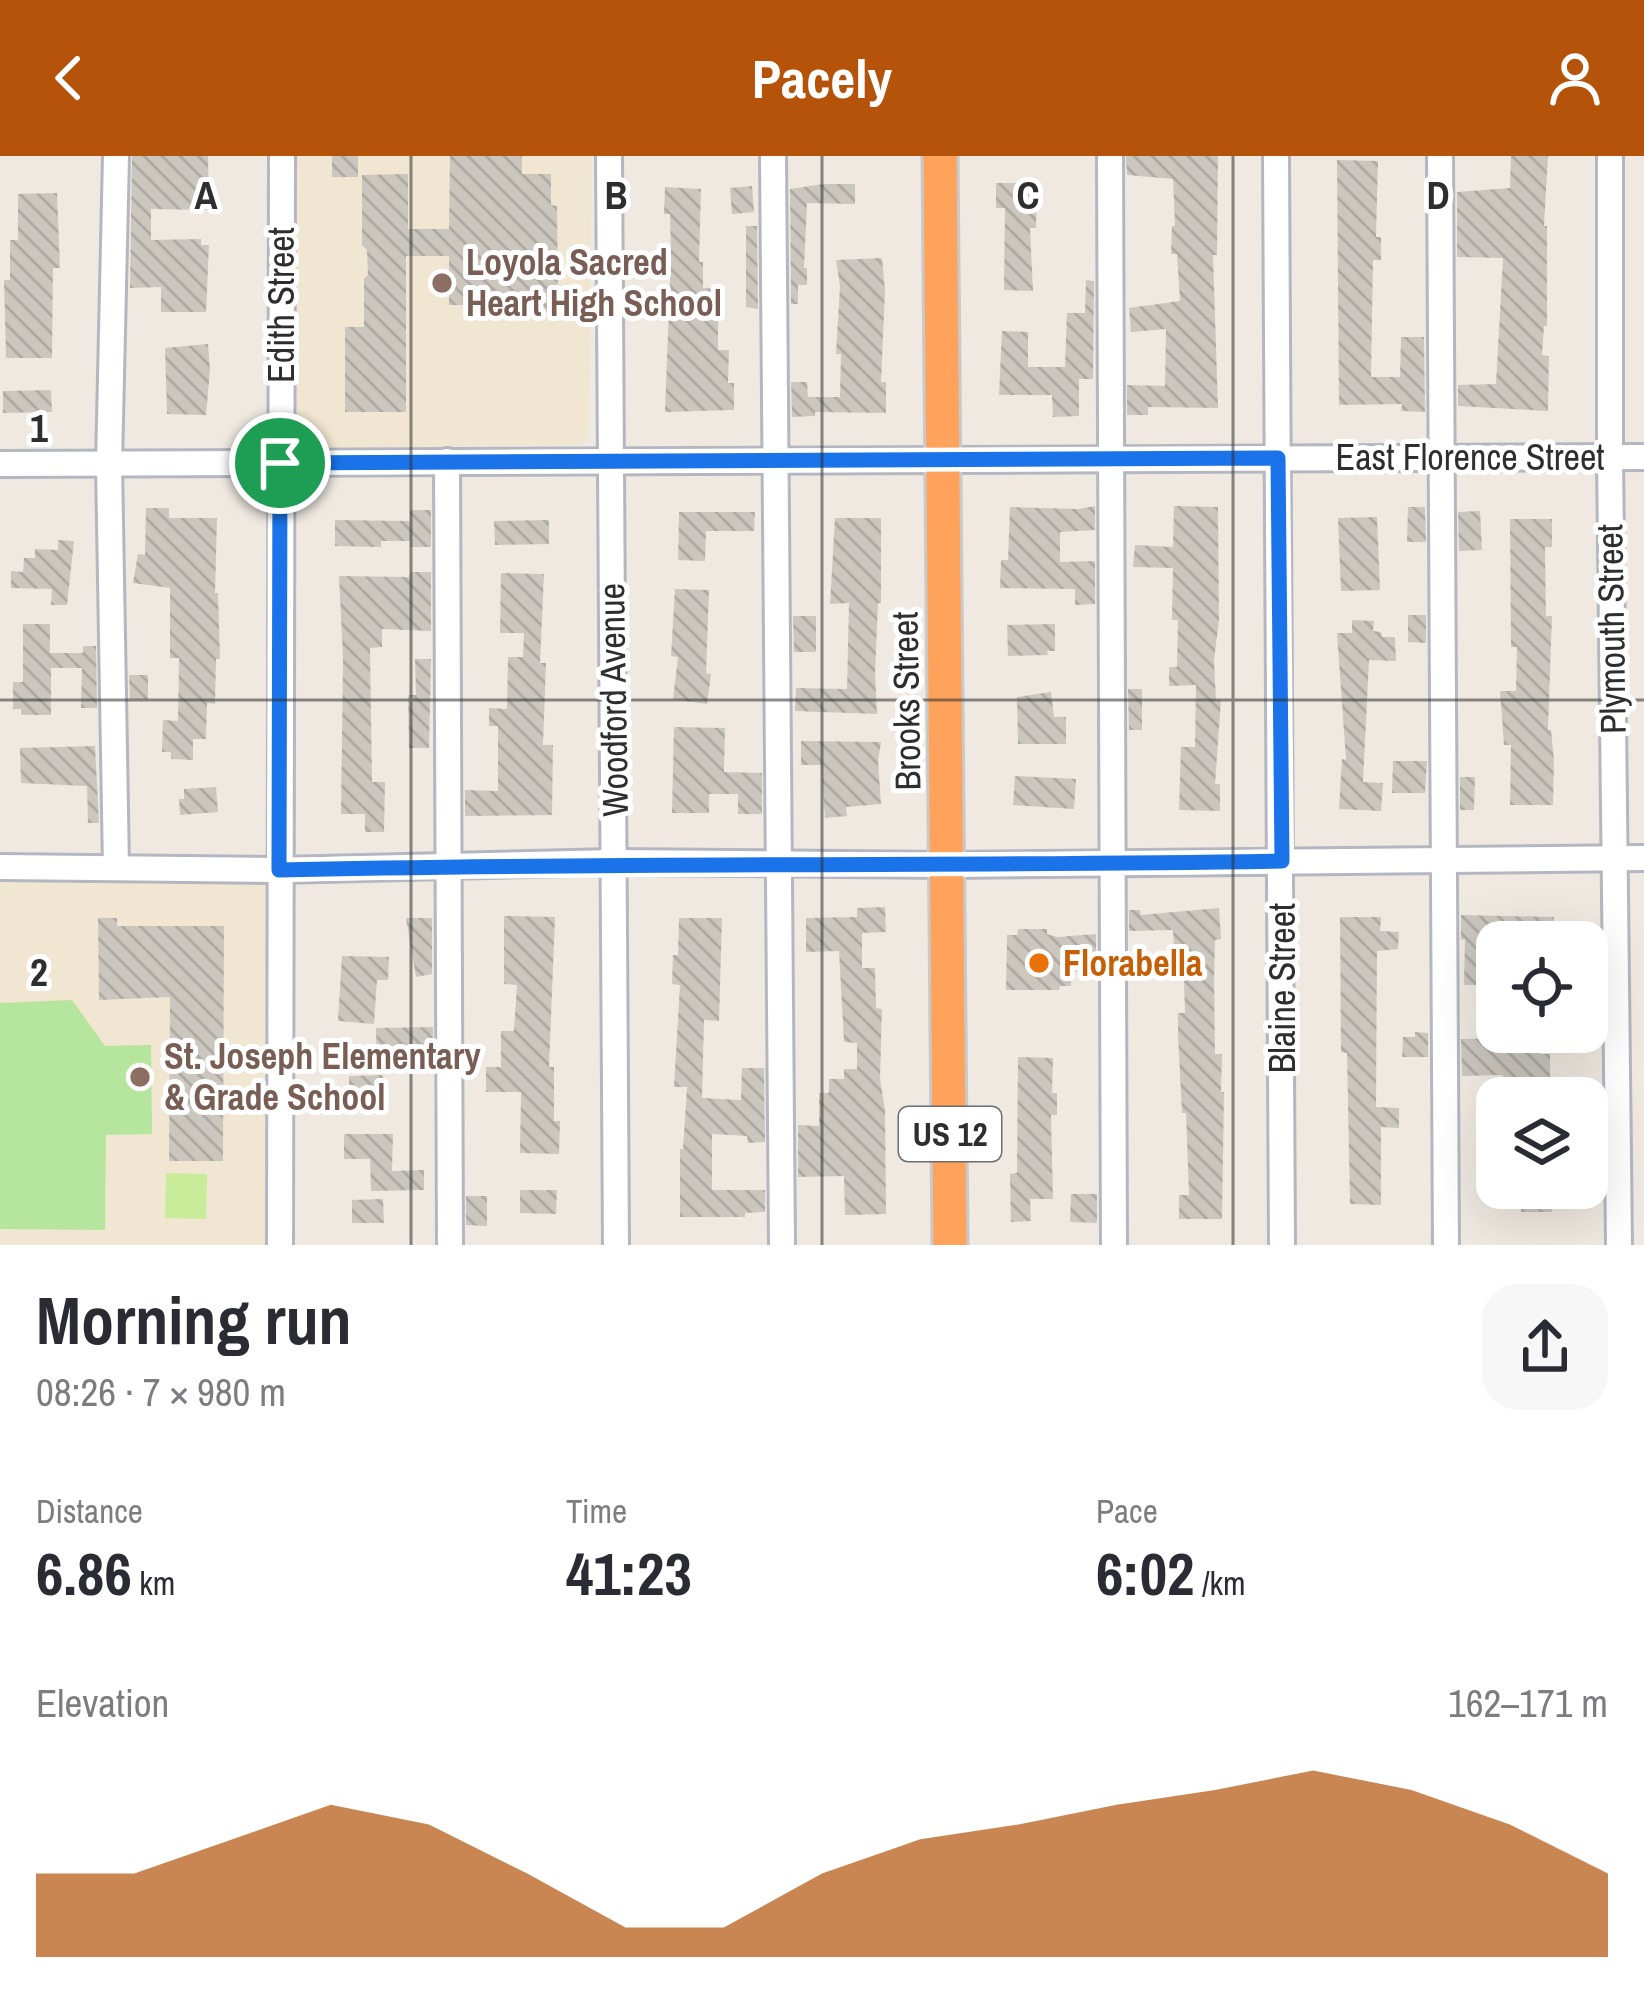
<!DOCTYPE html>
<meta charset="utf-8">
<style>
body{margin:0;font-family:"Archivo Narrow",sans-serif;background:#f7f7f7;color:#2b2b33;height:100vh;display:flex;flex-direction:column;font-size:45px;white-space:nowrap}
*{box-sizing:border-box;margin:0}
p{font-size:39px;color:#7c7c81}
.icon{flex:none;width:66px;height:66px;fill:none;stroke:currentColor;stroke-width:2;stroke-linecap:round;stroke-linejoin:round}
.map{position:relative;height:1089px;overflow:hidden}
.details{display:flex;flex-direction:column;background:#fff;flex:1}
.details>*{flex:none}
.fabs{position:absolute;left:1476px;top:765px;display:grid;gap:24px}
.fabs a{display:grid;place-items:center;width:132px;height:132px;border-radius:24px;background:#fff;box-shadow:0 12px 48px #0002;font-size:60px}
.pin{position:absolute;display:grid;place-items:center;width:102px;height:102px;color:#fff;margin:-51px;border:6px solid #fff;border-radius:50%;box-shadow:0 3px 12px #0007}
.round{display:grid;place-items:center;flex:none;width:126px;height:126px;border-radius:36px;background:#f7f7f7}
.summary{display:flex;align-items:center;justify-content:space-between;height:204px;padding:0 36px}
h1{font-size:66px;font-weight:700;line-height:90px}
.metrics{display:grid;grid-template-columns:repeat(3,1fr);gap:18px;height:204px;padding:12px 36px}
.metrics div{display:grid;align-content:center}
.metrics b{font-size:60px;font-weight:700}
.metrics small{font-size:33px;font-weight:400}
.metrics p{font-size:33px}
.chart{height:336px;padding:24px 36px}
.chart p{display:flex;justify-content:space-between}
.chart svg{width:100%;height:216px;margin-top:12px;fill:#b45309;opacity:.7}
header{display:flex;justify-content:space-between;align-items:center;height:156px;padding:0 36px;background:#b45309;color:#fff;font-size:54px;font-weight:700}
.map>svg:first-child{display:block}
</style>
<header><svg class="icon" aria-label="back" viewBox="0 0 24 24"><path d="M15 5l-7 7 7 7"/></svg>Pacely<svg class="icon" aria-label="person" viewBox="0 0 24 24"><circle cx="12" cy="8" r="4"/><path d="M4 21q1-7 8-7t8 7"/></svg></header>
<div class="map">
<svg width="1644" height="1089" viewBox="0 0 1644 1089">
<defs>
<pattern id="building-back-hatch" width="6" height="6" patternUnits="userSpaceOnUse" patternTransform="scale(3)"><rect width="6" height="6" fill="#cbc7bf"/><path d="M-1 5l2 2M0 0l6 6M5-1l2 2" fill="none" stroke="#afaba4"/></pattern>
</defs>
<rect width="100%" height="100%" fill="#efe9e1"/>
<g fill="#f0e6d1">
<polygon points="292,0 592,0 588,282 582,288 308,293 298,286"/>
<polygon points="0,713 279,714 280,1089 0,1089"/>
</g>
<polygon fill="#b6e59e" points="72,844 105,890 151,889 152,978 106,979 105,1074 0,1073 0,847"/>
<polygon fill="#c9ec9a" points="166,1017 207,1018 206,1063 165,1062"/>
<g fill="url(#building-back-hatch)">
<polygon points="132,0 208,0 209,54 151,53 151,84 201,83 201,89 209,89 206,156 161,156 161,131 130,132"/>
<rect x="332" y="0" width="26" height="21"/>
<polygon points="450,0 522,0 522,18 551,18 551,49 557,50 558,149 552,157 536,156 528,149 449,149 449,100 406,100 406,256 345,256 345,171 364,171 364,123 368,119 367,94 362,89 362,19 408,18 408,73 449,73"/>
<polygon points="1126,0 1218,0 1217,99 1213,99 1218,252 1148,251 1148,259 1127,259 1127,229 1165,230 1166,173 1131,176 1129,152 1180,145 1177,98 1171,98 1172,70 1175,70 1173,23 1127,19"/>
<polygon points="1511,0 1548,0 1544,70 1547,70 1547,170 1544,170 1542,199 1549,200 1548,255 1458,250 1458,229 1496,228 1503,102 1457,101 1457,36 1510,32"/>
<polygon points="1337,4 1378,5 1376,81 1381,81 1381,104 1373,104 1371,221 1400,221 1401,181 1424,181 1425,256 1401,255 1402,248 1339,249"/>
<polygon points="996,27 1037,27 1036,72 1030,72 1033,135 1004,134 1005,52 996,52"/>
<polygon points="824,28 855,28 855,48 807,47 804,112 807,112 807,129 798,129 798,148 791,148 790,33"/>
<polygon points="752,30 754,56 732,58 730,32"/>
<polygon points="665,31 701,33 699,106 703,106 703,132 718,133 718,194 729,194 728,227 734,227 734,254 665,256 671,98 670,58 664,58"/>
<polygon points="57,37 60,112 53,112 52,202 6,202 4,124 10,124 10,84 18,84 18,38"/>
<polygon points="746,70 757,70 758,153 746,151"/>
<polygon points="882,102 885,135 881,226 886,226 886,257 815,256 815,260 792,261 791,226 807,226 808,241 840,241 841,198 836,198 840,130 836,104"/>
<polygon points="1086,124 1094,125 1093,223 1079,223 1079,260 1053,261 1052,239 999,239 1002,175 1028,176 1028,211 1065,211 1067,157 1085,157"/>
<polygon points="208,188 210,214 206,259 167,258 165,192"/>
<polygon points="51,234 52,256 3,257 3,235"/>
<polygon points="1095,350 1095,374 1060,376 1060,406 1095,405 1095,448 1075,449 1075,433 1000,432 1001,404 1008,404 1010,351 1078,353"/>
<polygon points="1174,350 1218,351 1219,464 1214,504 1216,544 1221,544 1215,628 1220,628 1220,655 1179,654 1181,591 1195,591 1196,529 1169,530 1169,511 1177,511 1178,464 1172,464 1173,412 1133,411 1135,389 1173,391"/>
<polygon points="1408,351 1425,351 1426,386 1407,386"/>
<polygon points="146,352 169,352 169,362 217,362 215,437 218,437 220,503 216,503 215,548 207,547 206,583 193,583 193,604 171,603 171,596 162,596 163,564 178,565 179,502 170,502 170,432 133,427 138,398 145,399"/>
<polygon points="410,354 431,354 431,391 410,391 410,385 381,385 381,391 335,390 335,364 410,365"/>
<polygon points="1480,355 1482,394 1459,395 1458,356"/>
<polygon points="679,356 755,356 754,375 706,375 705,405 678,404"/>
<polygon points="1377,361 1380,434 1341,435 1338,362"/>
<polygon points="835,362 881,362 881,447 878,447 875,518 877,558 795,555 796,532 847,533 849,447 830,448"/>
<polygon points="1510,363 1552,363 1552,391 1545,391 1546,460 1552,460 1548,574 1551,574 1554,605 1553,649 1510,649 1511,589 1504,589 1500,535 1516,535 1517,491 1511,491"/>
<polygon points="549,364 549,388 495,389 494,365"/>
<polygon points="58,384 74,385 67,449 51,449 52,433 11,432 11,415 23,416 24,402 35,402 35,393 58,394"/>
<polygon points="410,416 431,416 431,475 382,473 382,491 370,492 372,626 385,626 384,676 365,676 365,658 341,658 343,503 339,420 409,421"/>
<polygon points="501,417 544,418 540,507 546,507 543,589 553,589 552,659 465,660 465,634 498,635 498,570 489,570 489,552 507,553 508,501 523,501 524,477 500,477"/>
<polygon points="675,433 709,434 706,517 711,518 707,548 673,543 678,501 671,500"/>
<polygon points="1408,459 1426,459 1426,487 1408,486"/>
<polygon points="793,460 816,460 816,496 794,496"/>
<polygon points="1352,464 1374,465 1373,475 1381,476 1382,481 1395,481 1396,505 1369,504 1363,626 1383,627 1381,655 1339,653 1342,603 1346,604 1337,477 1352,477"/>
<polygon points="23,468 50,468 50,497 83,497 83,490 96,490 97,552 81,552 82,512 51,512 51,559 21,559 21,553 13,553 13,526 23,526"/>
<polygon points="1055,468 1055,495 1047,495 1048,499 1008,500 1007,469"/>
<polygon points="415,503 431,503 429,592 409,592 408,539 416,539"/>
<polygon points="129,519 148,519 148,543 130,543"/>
<polygon points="1128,533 1142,533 1142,574 1129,574"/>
<polygon points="1051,536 1054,561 1066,561 1066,588 1018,588 1017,541"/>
<polygon points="674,571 725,572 724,616 762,617 762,658 738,658 738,638 709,638 709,657 672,657"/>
<polygon points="801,585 881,586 878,605 881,648 846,651 847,660 825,662 821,609 801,609"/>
<polygon points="95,590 99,667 88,667 87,630 21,627 20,592"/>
<polygon points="1393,605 1427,605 1425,637 1392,637"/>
<polygon points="1015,620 1076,623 1074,653 1013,649"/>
<polygon points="1460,621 1475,621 1474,654 1460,654"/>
<polygon points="216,631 218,656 180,659 179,643 184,643 184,633"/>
<polygon points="885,751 886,776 862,777 862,812 875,812 876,852 882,853 880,923 885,954 886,1058 845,1059 844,1020 798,1021 798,969 819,970 819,937 829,937 829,923 844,923 844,913 857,913 857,887 844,886 839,795 806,796 806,762 857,761 857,752"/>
<polygon points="1219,752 1221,783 1215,784 1214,823 1215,898 1222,898 1221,936 1224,936 1222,1063 1179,1063 1179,1039 1189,1039 1186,957 1182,957 1178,879 1178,857 1185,857 1184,823 1176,823 1173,774 1129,775 1129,754 1140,754 1141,759"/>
<polygon points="1461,759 1554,761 1553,786 1487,786 1486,829 1464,829 1465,783 1461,784"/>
<polygon points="504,760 555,761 549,911 554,911 554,965 560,965 559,998 520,997 521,936 486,936 486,911 501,911 501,875 514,875 517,829 504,828"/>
<polygon points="1340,761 1381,761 1380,775 1399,776 1398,793 1377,795 1376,951 1399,952 1399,972 1381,971 1381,1049 1350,1048 1347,897 1341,896"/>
<polygon points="98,762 117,762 117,770 224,770 223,1005 169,1005 170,841 99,844"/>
<polygon points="406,762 432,762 432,818 416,821"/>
<polygon points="679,762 722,762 719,865 704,864 702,942 741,944 742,912 764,912 765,986 748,987 747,980 712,978 712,1034 765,1034 765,1056 745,1057 745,1061 680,1061 680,993 683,993 687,931 674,931 680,829 672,828 673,799 678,799"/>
<polygon points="1018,773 1047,773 1047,778 1057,781 1096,778 1096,814 1071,816 1071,830 1060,830 1059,834 1006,834 1007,779 1017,779"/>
<polygon points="342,800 389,801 388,824 377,824 374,868 338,865"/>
<polygon points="433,871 433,912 377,912 376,872"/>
<polygon points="1415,876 1428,877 1428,901 1402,901 1403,881 1415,881"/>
<polygon points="1503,876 1541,876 1540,898 1550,898 1550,922 1540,922 1540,942 1503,942 1503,919 1462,920 1461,883 1503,882"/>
<polygon points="1018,901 1053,902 1052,937 1057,937 1057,959 1051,959 1053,1043 1030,1043 1031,1065 1011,1066 1010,1018 1017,1017"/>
<polygon points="383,919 384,942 349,943 349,920"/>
<polygon points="344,978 393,978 392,1015 424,1014 424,1034 371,1035 370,1003 344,1003"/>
<rect x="1521" y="1032" width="31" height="24"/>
<polygon points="520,1034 557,1034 556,1058 520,1057"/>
<polygon points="1071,1038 1097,1038 1097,1067 1070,1066"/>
<polygon points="466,1040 487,1040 487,1070 466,1069"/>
<polygon points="383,1043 384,1067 352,1067 352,1044"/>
</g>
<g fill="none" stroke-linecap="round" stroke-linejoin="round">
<defs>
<g id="minor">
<polyline points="116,0 109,308 116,712"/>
<polyline points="609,0 616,1089"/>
<polyline points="773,0 782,1089"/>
<polyline points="1110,0 1114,1089"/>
<polyline points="1276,0 1282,1089"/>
<polyline points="1440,0 1446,1089"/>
<polyline points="1610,0 1610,301 1619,1089"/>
<polyline points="447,305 450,1089"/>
<polyline points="0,308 1644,301"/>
<polyline points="0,711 279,714 614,706 948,709 1644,702"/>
<polyline points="280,1089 282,0"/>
</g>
<polyline id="highway" points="940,0 950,1089"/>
</defs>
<use href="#minor" stroke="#b4b7c1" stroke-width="30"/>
<use href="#highway" stroke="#c9c9c9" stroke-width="39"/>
<use href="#minor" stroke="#fff" stroke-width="24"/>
<use href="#highway" stroke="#ffa35c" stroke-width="33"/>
</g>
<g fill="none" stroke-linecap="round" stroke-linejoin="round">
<defs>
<path id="route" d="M1278 302 1282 705C948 711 614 706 279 714L280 307Z"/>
</defs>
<use href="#route" stroke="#fff" stroke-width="24"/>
<use href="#route" stroke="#1a73e8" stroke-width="15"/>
</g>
<path fill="none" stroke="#2e2e2e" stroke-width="3" stroke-opacity="0.55" d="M411 0V1089M822 0V1089M1233 0V1089M0 544H1644"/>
<g fill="#8d6e63" stroke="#fff" stroke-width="4.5">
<circle cx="442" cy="127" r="12"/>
<circle cx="140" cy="921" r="12"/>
</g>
<circle fill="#e8710a" stroke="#fff" stroke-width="4.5" cx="1039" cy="807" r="12"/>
<g text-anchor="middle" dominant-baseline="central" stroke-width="10" stroke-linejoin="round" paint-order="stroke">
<rect fill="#fff" stroke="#6d6d6d" stroke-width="3" x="899" y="951" width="102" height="54" rx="9"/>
<g font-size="33" font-weight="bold" fill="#2e2e2e">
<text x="950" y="978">US 12</text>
</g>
<g font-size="36" font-weight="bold" fill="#785e54" stroke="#fff" text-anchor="start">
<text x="466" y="106">Loyola Sacred<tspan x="466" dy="41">Heart High School</tspan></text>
<text x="164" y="900">St. Joseph Elementary<tspan x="164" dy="41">&amp; Grade School</tspan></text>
</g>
<g font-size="36" fill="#2e2e2e" stroke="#fff">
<text transform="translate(281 149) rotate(-90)">Edith Street</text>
<text x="1470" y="301">East Florence Street</text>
<text transform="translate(1611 473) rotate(-91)">Plymouth Street</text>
<text transform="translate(613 544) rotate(-91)">Woodford Avenue</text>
<text transform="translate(906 545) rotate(-91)">Brooks Street</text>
<text transform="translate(1282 832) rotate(-90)">Blaine Street</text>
</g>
<g font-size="36" font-weight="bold" fill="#c56008" stroke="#fff" text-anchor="start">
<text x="1063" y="807">Florabella</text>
</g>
</g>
<g font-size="39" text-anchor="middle" font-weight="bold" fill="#2e2e2e" stroke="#fff" stroke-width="10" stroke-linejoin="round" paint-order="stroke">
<text x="206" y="53">A</text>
<text x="616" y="53">B</text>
<text x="1028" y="53">C</text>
<text x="1438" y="53">D</text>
<text x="39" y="286">1</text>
<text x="39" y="830">2</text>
</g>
</svg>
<div class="fabs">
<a><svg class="icon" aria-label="locate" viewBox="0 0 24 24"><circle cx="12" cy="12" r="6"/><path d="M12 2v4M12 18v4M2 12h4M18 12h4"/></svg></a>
<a><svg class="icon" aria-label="layers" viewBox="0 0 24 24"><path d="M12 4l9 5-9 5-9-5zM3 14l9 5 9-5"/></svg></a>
</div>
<div class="pin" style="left:280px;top:307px;background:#1e9e55"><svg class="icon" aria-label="arrive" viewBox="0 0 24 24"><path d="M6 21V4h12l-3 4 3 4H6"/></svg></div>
</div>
<section class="details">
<div class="summary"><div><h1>Morning run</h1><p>08:26 · 7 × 980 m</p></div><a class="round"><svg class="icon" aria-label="share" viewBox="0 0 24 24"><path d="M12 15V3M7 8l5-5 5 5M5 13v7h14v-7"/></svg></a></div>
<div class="metrics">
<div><p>Distance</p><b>6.86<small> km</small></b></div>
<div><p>Time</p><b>41:23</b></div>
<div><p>Pace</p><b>6:02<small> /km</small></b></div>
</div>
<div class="chart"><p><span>Elevation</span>162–171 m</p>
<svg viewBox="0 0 160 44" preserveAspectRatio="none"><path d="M0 44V27L10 27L20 20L30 13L40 17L50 27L60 38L70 38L80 27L90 20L100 17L110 13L120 10L130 6L140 10L150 17L160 27V44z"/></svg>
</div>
</section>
